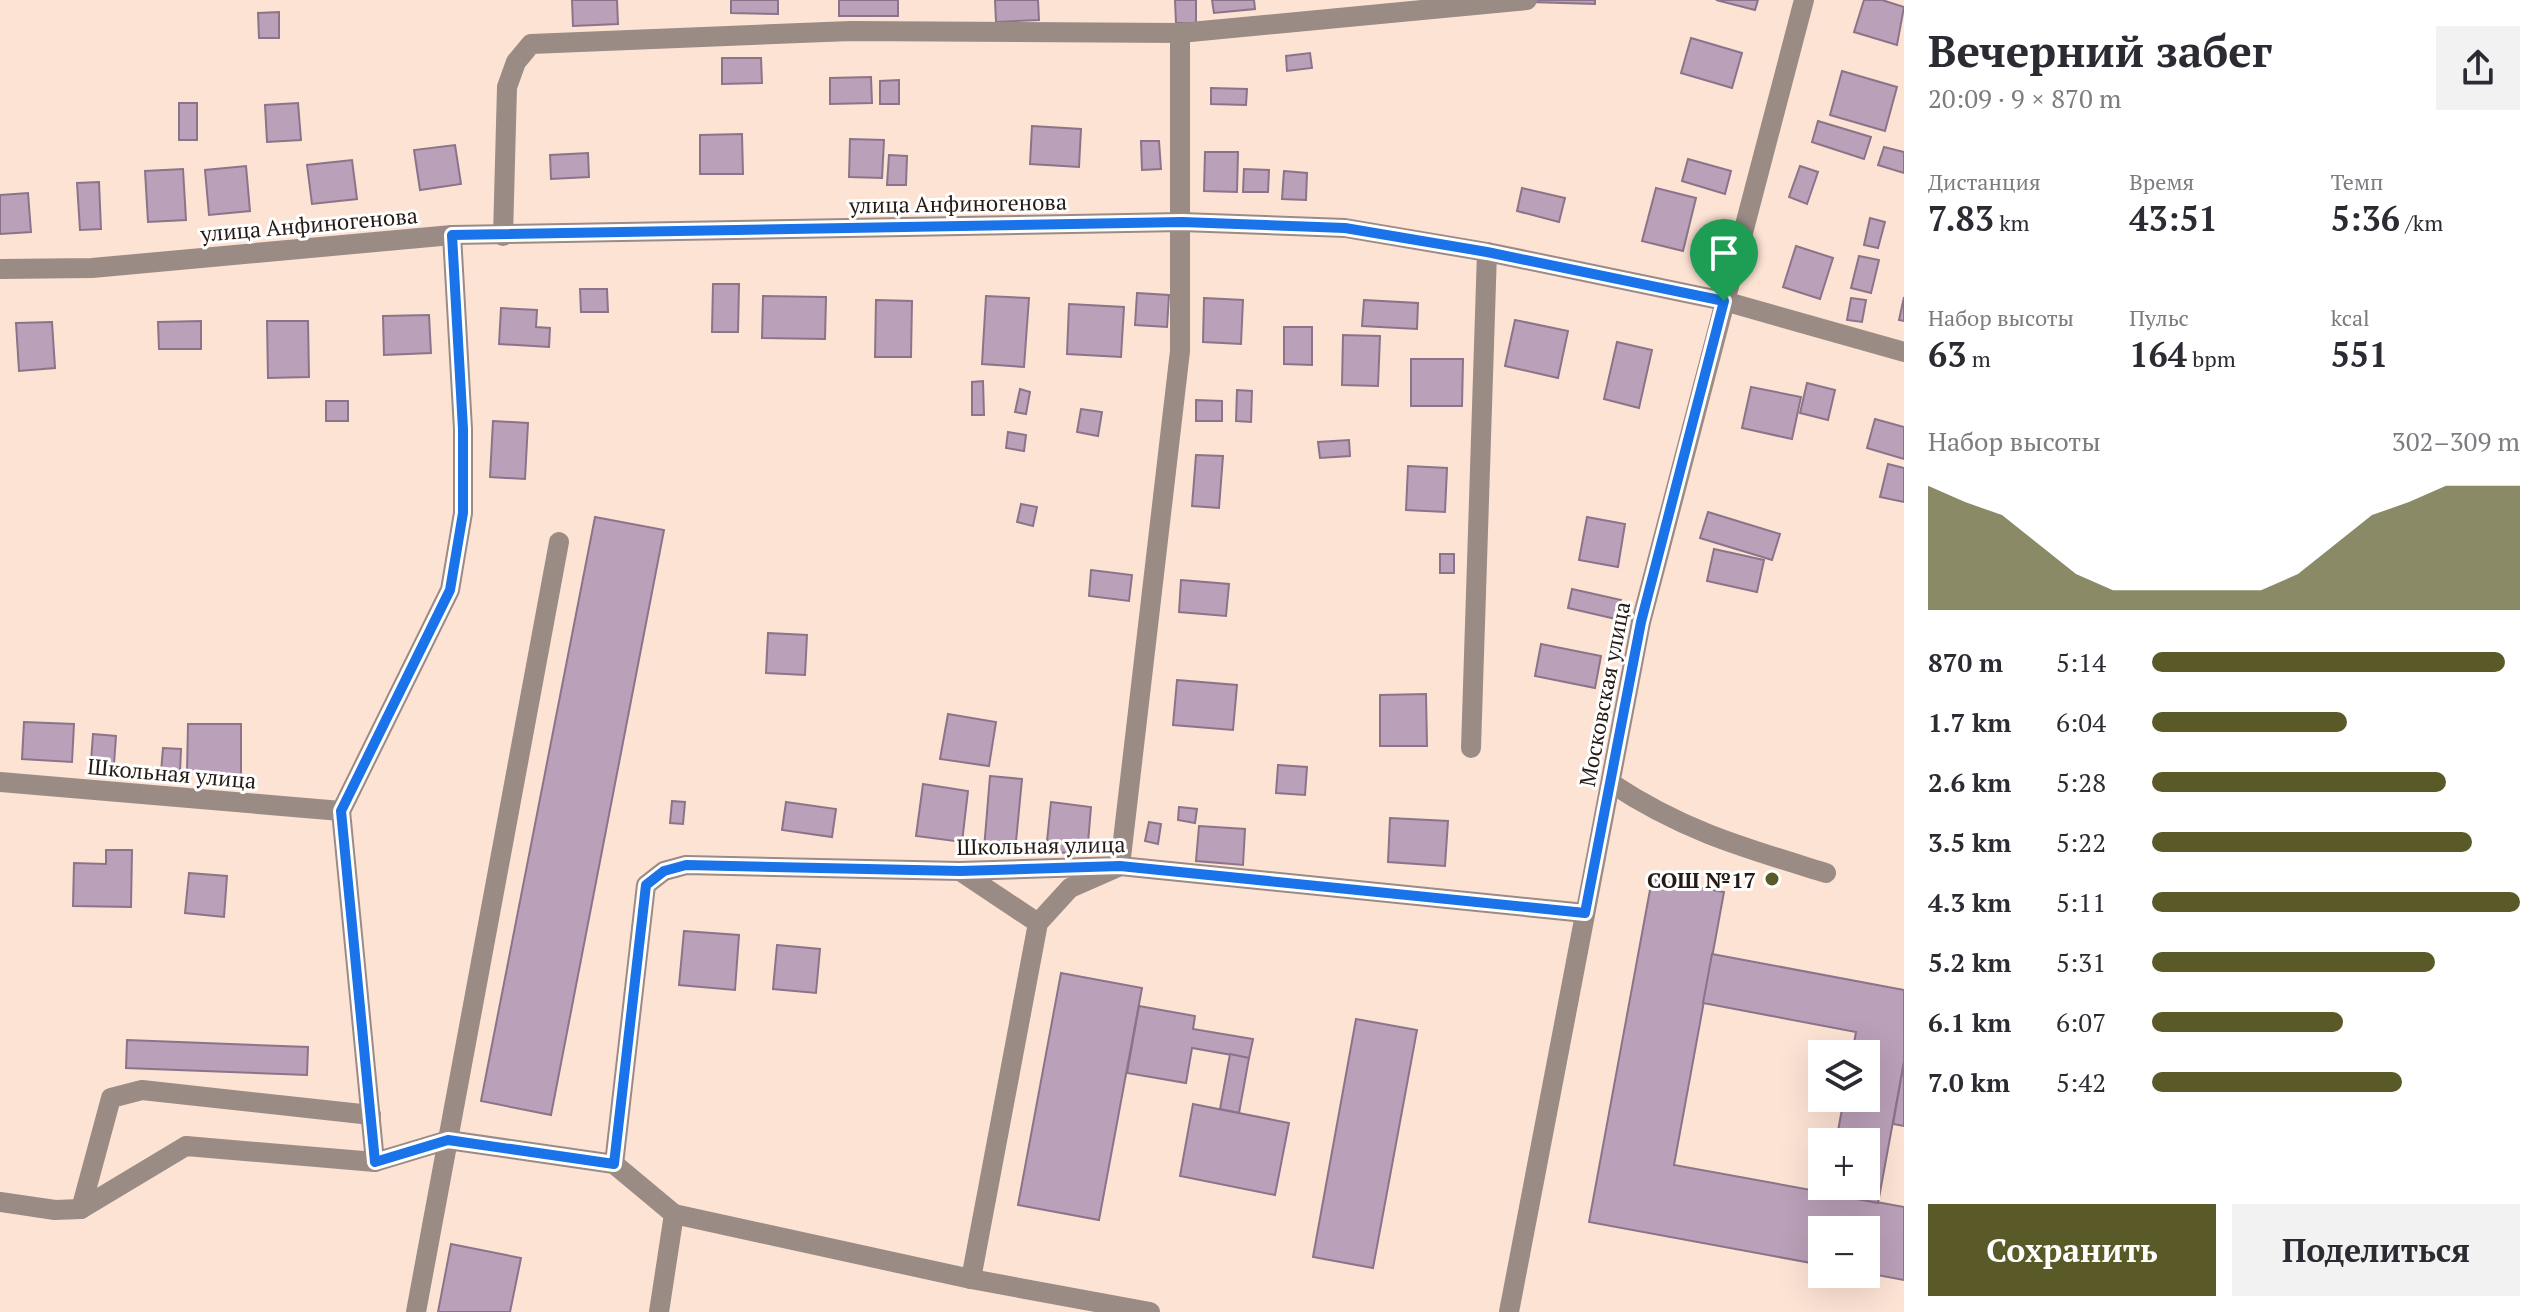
<!DOCTYPE html>
<html lang="ru">
<meta charset="utf-8">
<style>
body{margin:0;font-family:"PT Serif",serif;background:#f2f2f3;color:#2b2b33;height:100vh;display:flex;flex-direction:column;font-size:30px;white-space:nowrap}
*{box-sizing:border-box;margin:0}
p{font-size:26px;color:#7c7c81}
.icon{flex:none;width:44px;height:44px;fill:none;stroke:currentColor;stroke-width:2;stroke-linecap:round;stroke-linejoin:round}
.map{position:relative;flex:1;overflow:hidden}
.sheet{display:flex;flex-direction:column;background:#fff;width:640px}
.sheet>*{flex:none}
.tools{position:absolute;left:1808px;top:1040px;display:grid;gap:16px}
.tools a{display:grid;place-items:center;width:72px;height:72px;border-radius:0px;background:#fff;box-shadow:0 8px 32px #0002;font-size:40px}
.pin{position:absolute;display:grid;place-items:center;width:68px;height:68px;color:#fff;margin:-82px -34px;border-radius:50% 50% 50% 0;rotate:-45deg;box-shadow:0 0 8px #0007}
.pin .icon{rotate:45deg}
.round{display:grid;place-items:center;flex:none;width:84px;height:84px;border-radius:0px;background:#f2f2f3}
.headline{display:flex;align-items:center;justify-content:space-between;height:136px;padding:0 24px}
h1{font-size:44px;font-weight:700;line-height:60px}
.metrics{display:grid;grid-template-columns:repeat(3,1fr);gap:12px;height:136px;padding:8px 24px}
.metrics div{display:grid;align-content:center}
.metrics b{font-size:34px;font-weight:700}
.metrics small{font-size:22px;font-weight:400}
.metrics p{font-size:22px}
.chart{height:224px;padding:16px 24px}
.chart p{display:flex;justify-content:space-between}
.chart svg{width:100%;height:144px;margin-top:8px;fill:#595a27;opacity:.7}
.button{display:flex;gap:16px;margin-top:auto;padding:16px 24px}
.button a{flex:1;height:92px;border-radius:0px;background:#595a27;color:#fff;font-size:32px;font-weight:700;line-height:92px;text-align:center}
.button a+a{background:#f2f2f3;color:#2b2b33}
ul{padding:0 24px;list-style:none;font-size:26px}
li{display:grid;grid-template-columns:128px 96px 1fr;align-items:center;height:60px}
li i{height:20px;border-radius:10px;background:#595a27}
main{display:flex;flex:1;min-height:0}
.map>svg:first-child{display:block}
</style>
<main>
<div class="map">
<svg width="1904" height="1312" viewBox="0 0 1904 1312">
<rect width="100%" height="100%" fill="#fde3d4"/>
<g fill="#baa0b8" stroke="#8b748a" stroke-width="2">
<polygon points="572,0 617,0 618,24 573,26"/>
<polygon points="731,0 778,0 778,14 731,13"/>
<rect x="839" y="0" width="59" height="16"/>
<polygon points="995,0 1038,0 1039,20 996,22"/>
<polygon points="1175,0 1196,0 1196,23 1176,23"/>
<polygon points="1212,0 1254,0 1255,9 1214,13"/>
<polygon points="1530,0 1595,0 1595,4 1530,2"/>
<polygon points="1716,0 1758,0 1755,10"/>
<polygon points="1864,0 1882,0 1904,7 1897,45 1854,32"/>
<polygon points="279,12 279,38 259,38 258,13"/>
<polygon points="1691,38 1742,53 1732,88 1681,73"/>
<polygon points="1310,53 1312,68 1287,71 1286,56"/>
<polygon points="722,58 761,58 762,83 722,84"/>
<polygon points="1842,71 1897,87 1885,131 1830,115"/>
<polygon points="871,77 872,103 830,104 830,78"/>
<polygon points="899,80 899,104 880,104 880,81"/>
<polygon points="1211,88 1247,89 1246,105 1211,104"/>
<rect x="179" y="103" width="18" height="37"/>
<polygon points="298,103 301,140 267,142 265,105"/>
<polygon points="1818,121 1871,137 1864,159 1812,142"/>
<polygon points="1032,126 1081,129 1079,167 1030,164"/>
<polygon points="742,134 743,174 700,174 700,135"/>
<polygon points="850,139 884,140 882,178 849,177"/>
<polygon points="1141,141 1159,141 1161,169 1142,170"/>
<polygon points="455,145 461,184 420,190 414,150"/>
<polygon points="1884,147 1904,152 1904,173 1878,165"/>
<polygon points="1205,152 1238,152 1237,192 1204,191"/>
<polygon points="588,153 589,177 551,179 550,155"/>
<polygon points="889,155 907,156 906,185 887,185"/>
<polygon points="1688,159 1731,171 1725,194 1682,181"/>
<polygon points="352,160 357,199 312,204 307,165"/>
<polygon points="246,166 250,211 209,215 205,170"/>
<polygon points="1800,166 1818,172 1807,204 1789,197"/>
<polygon points="183,169 186,220 148,222 145,171"/>
<polygon points="1244,169 1269,170 1268,192 1243,192"/>
<polygon points="1284,171 1307,173 1306,200 1282,199"/>
<polygon points="99,182 101,229 80,230 77,183"/>
<polygon points="1522,188 1565,198 1559,222 1517,211"/>
<polygon points="1656,188 1696,198 1683,251 1642,241"/>
<polygon points="28,193 31,232 0,234 0,195"/>
<polygon points="1870,218 1885,222 1878,248 1864,245"/>
<polygon points="1796,246 1833,258 1820,299 1783,287"/>
<polygon points="1859,256 1879,260 1871,293 1851,288"/>
<polygon points="713,284 739,284 738,332 712,332"/>
<polygon points="580,289 607,289 608,312 581,312"/>
<polygon points="1137,293 1169,295 1167,327 1135,325"/>
<polygon points="763,296 826,297 825,339 762,338"/>
<polygon points="986,296 1029,298 1024,367 982,364"/>
<polygon points="1904,297 1904,321 1899,320"/>
<polygon points="1204,298 1243,300 1241,344 1203,342"/>
<polygon points="1851,298 1866,300 1862,322 1847,320"/>
<polygon points="876,300 912,301 911,357 875,357"/>
<polygon points="1364,300 1418,303 1417,329 1362,326"/>
<polygon points="1069,304 1124,307 1121,357 1067,354"/>
<polygon points="501,308 537,310 536,327 550,328 549,347 499,344"/>
<polygon points="429,315 431,353 384,355 383,316"/>
<polygon points="1515,320 1568,331 1558,378 1505,366"/>
<polygon points="201,321 201,349 159,349 158,322"/>
<polygon points="267,321 308,321 309,377 268,378"/>
<polygon points="52,322 55,368 19,371 16,323"/>
<polygon points="1284,327 1312,327 1312,365 1284,364"/>
<polygon points="1343,335 1380,336 1378,386 1342,385"/>
<polygon points="1617,342 1652,350 1639,408 1604,399"/>
<polygon points="1411,359 1463,359 1462,406 1411,406"/>
<polygon points="983,381 984,415 972,415 972,382"/>
<polygon points="1807,383 1835,390 1828,420 1800,413"/>
<polygon points="1751,387 1801,397 1792,439 1742,428"/>
<polygon points="1020,389 1030,392 1026,414 1015,412"/>
<polygon points="1237,390 1252,391 1251,422 1236,421"/>
<polygon points="1196,400 1222,401 1222,421 1196,421"/>
<rect x="326" y="401" width="22" height="20"/>
<polygon points="1081,409 1102,412 1098,436 1077,432"/>
<polygon points="1875,419 1904,427 1904,459 1867,448"/>
<polygon points="493,421 528,423 525,479 490,477"/>
<polygon points="1008,432 1026,435 1024,451 1006,448"/>
<polygon points="1349,440 1350,456 1320,458 1318,442"/>
<polygon points="1196,455 1223,456 1219,508 1192,506"/>
<polygon points="1888,464 1904,468 1904,502 1880,497"/>
<polygon points="1408,466 1447,468 1445,512 1406,510"/>
<polygon points="1021,504 1037,507 1033,526 1017,522"/>
<polygon points="1708,512 1780,534 1772,560 1700,538"/>
<polygon points="595,517 664,530 551,1115 481,1101"/>
<polygon points="1587,517 1625,524 1618,567 1579,560"/>
<polygon points="1714,549 1764,560 1757,592 1707,581"/>
<rect x="1440" y="554" width="14" height="19"/>
<polygon points="1091,570 1132,575 1129,601 1089,596"/>
<polygon points="1181,580 1229,584 1226,616 1179,612"/>
<polygon points="1572,589 1621,600 1616,619 1568,608"/>
<polygon points="768,633 807,635 805,675 766,673"/>
<polygon points="1541,644 1601,656 1595,688 1535,676"/>
<polygon points="1177,680 1237,685 1233,730 1173,725"/>
<polygon points="1426,694 1427,746 1380,746 1380,695"/>
<polygon points="948,714 996,722 989,766 940,759"/>
<polygon points="24,722 74,724 72,762 22,759"/>
<polygon points="188,724 241,724 241,774 187,773"/>
<polygon points="93,734 116,736 114,764 91,762"/>
<polygon points="163,748 181,749 180,773 161,772"/>
<polygon points="1278,765 1307,767 1305,795 1276,793"/>
<polygon points="990,776 1022,779 1015,852 984,849"/>
<polygon points="923,784 968,791 962,842 916,836"/>
<polygon points="672,801 685,802 683,824 670,823"/>
<polygon points="786,802 836,809 832,837 782,830"/>
<polygon points="1051,802 1091,807 1087,855 1046,851"/>
<polygon points="1179,807 1197,809 1195,823 1178,820"/>
<polygon points="1390,818 1448,821 1445,866 1388,862"/>
<polygon points="1149,822 1161,824 1158,844 1145,841"/>
<polygon points="1199,826 1245,829 1243,865 1196,861"/>
<polygon points="106,850 132,850 131,907 73,906 74,863 106,864"/>
<polygon points="189,873 227,876 224,917 185,913"/>
<polygon points="1652,879 1724,892 1674,1165 1904,1207 1904,1280 1866,1273 1866,1230 1822,1230 1822,1265 1589,1222"/>
<polygon points="684,931 739,935 735,990 679,985"/>
<polygon points="777,945 820,949 816,993 773,989"/>
<polygon points="1712,954 1904,990 1904,1062 1878,1203 1826,1193 1828,1186 1866,1186 1866,1142 1836,1142 1844,1098 1866,1098 1866,1054 1852,1054 1856,1032 1703,1003"/>
<polygon points="1061,973 1142,988 1099,1220 1018,1205"/>
<polygon points="1139,1006 1195,1016 1193,1029 1253,1039 1249,1058 1192,1048 1186,1083 1127,1073"/>
<polygon points="1356,1019 1417,1030 1373,1268 1313,1257"/>
<polygon points="127,1040 308,1047 307,1075 126,1068"/>
<polygon points="1230,1054 1249,1058 1239,1113 1220,1109"/>
<polygon points="1904,1062 1904,1126 1893,1124"/>
<polygon points="1193,1104 1289,1123 1275,1195 1180,1176"/>
<polygon points="451,1244 521,1258 510,1312 438,1312"/>
</g>
<g fill="none" stroke-linecap="round" stroke-linejoin="round">
<g stroke="#9a8b85" stroke-width="20">
<polyline points="503,236 507,87 516,62 531,44 851,31 1180,33 1527,0"/>
<polyline points="0,269 92,268 452,235 1182,222 1345,228 1487,252 1724,301 1904,352"/>
<polyline points="1471,748 1487,252"/>
<polyline points="0,782 341,811"/>
<path d="M1611 783C1683 831 1745 848 1826 873"/>
<polyline points="960,871 1038,923"/>
<polyline points="375,1162 341,811 450,590 463,513 463,429 452,235"/>
<polyline points="614,1164 646,885 664,871 686,865 960,871 1120,866 1585,913"/>
<polyline points="0,1202 55,1210 81,1209 186,1146 375,1162 448,1140 614,1164 674,1214"/>
<polyline points="81,1209 111,1098 142,1090 371,1115"/>
<polyline points="971,1279 1038,923 1070,888 1120,866 1180,351 1180,33"/>
<polyline points="416,1312 559,542"/>
<polyline points="659,1312 674,1214 971,1279 1150,1312"/>
<polyline points="1509,1312 1641,622 1804,0"/>
</g>
</g>
<g fill="none" stroke-linecap="round" stroke-linejoin="round">
<defs>
<polygon id="route" points="1182,222 1345,228 1487,252 1724,301 1641,622 1585,913 1120,866 960,871 686,865 664,871 646,885 614,1164 448,1140 375,1162 341,811 450,590 463,513 463,429 452,235"/>
</defs>
<use href="#route" stroke="#fff" stroke-width="16"/>
<use href="#route" stroke="#1a73e8" stroke-width="10"/>
</g>
<circle fill="#595a27" stroke="#fff" stroke-width="3" cx="1772" cy="879" r="8"/>
<g text-anchor="middle" dominant-baseline="central" stroke-width="6" stroke-linejoin="round" paint-order="stroke">
<g font-size="22" fill="#261a14" stroke="#fff">
<text transform="translate(958 203) rotate(-1)">улица Анфиногенова</text>
<text transform="translate(309 224) rotate(-5)">улица Анфиногенова</text>
<text transform="translate(1604 694) rotate(-79)">Московская улица</text>
<text transform="translate(172 773) rotate(5)">Школьная улица</text>
<text transform="translate(1041 845) rotate(-1)">Школьная улица</text>
</g>
<g font-size="22" font-weight="bold" fill="#261a14" stroke="#fff" text-anchor="end">
<text x="1756" y="879">СОШ №17</text>
</g>
</g>
</svg>
<div class="tools">
<a><svg class="icon" aria-label="layers" viewBox="0 0 24 24"><path d="M12 4l9 5-9 5-9-5zM3 14l9 5 9-5"/></svg></a>
<a>+</a>
<a>−</a>
</div>
<div class="pin" style="left:1724px;top:301px;background:#1e9e55"><svg class="icon" aria-label="arrive" viewBox="0 0 24 24"><path d="M6 21V4h12l-3 4 3 4H6"/></svg></div>
</div>
<section class="sheet">
<div class="headline"><div><h1>Вечерний забег</h1><p>20:09 · 9 × 870 m</p></div><a class="round"><svg class="icon" aria-label="share" viewBox="0 0 24 24"><path d="M12 15V3M7 8l5-5 5 5M5 13v7h14v-7"/></svg></a></div>
<div class="metrics">
<div><p>Дистанция</p><b>7.83<small> km</small></b></div>
<div><p>Время</p><b>43:51</b></div>
<div><p>Темп</p><b>5:36<small> /km</small></b></div>
</div>
<div class="metrics">
<div><p>Набор высоты</p><b>63<small> m</small></b></div>
<div><p>Пульс</p><b>164<small> bpm</small></b></div>
<div><p>kcal</p><b>551</b></div>
</div>
<div class="chart"><p><span>Набор высоты</span>302–309 m</p>
<svg viewBox="0 0 160 44" preserveAspectRatio="none"><path d="M0 44V6L10 11L20 15L30 24L40 33L50 38L60 38L70 38L80 38L90 38L100 33L110 24L120 15L130 11L140 6L150 6L160 6V44z"/></svg>
</div>
<ul>
<li><b>870 m</b>5:14<i style="width:96%"></i></li>
<li><b>1.7 km</b>6:04<i style="width:53%"></i></li>
<li><b>2.6 km</b>5:28<i style="width:80%"></i></li>
<li><b>3.5 km</b>5:22<i style="width:87%"></i></li>
<li><b>4.3 km</b>5:11<i style="width:100%"></i></li>
<li><b>5.2 km</b>5:31<i style="width:77%"></i></li>
<li><b>6.1 km</b>6:07<i style="width:52%"></i></li>
<li><b>7.0 km</b>5:42<i style="width:68%"></i></li>
</ul>
<div class="button"><a>Сохранить</a><a>Поделиться</a></div>
</section>
</main>
